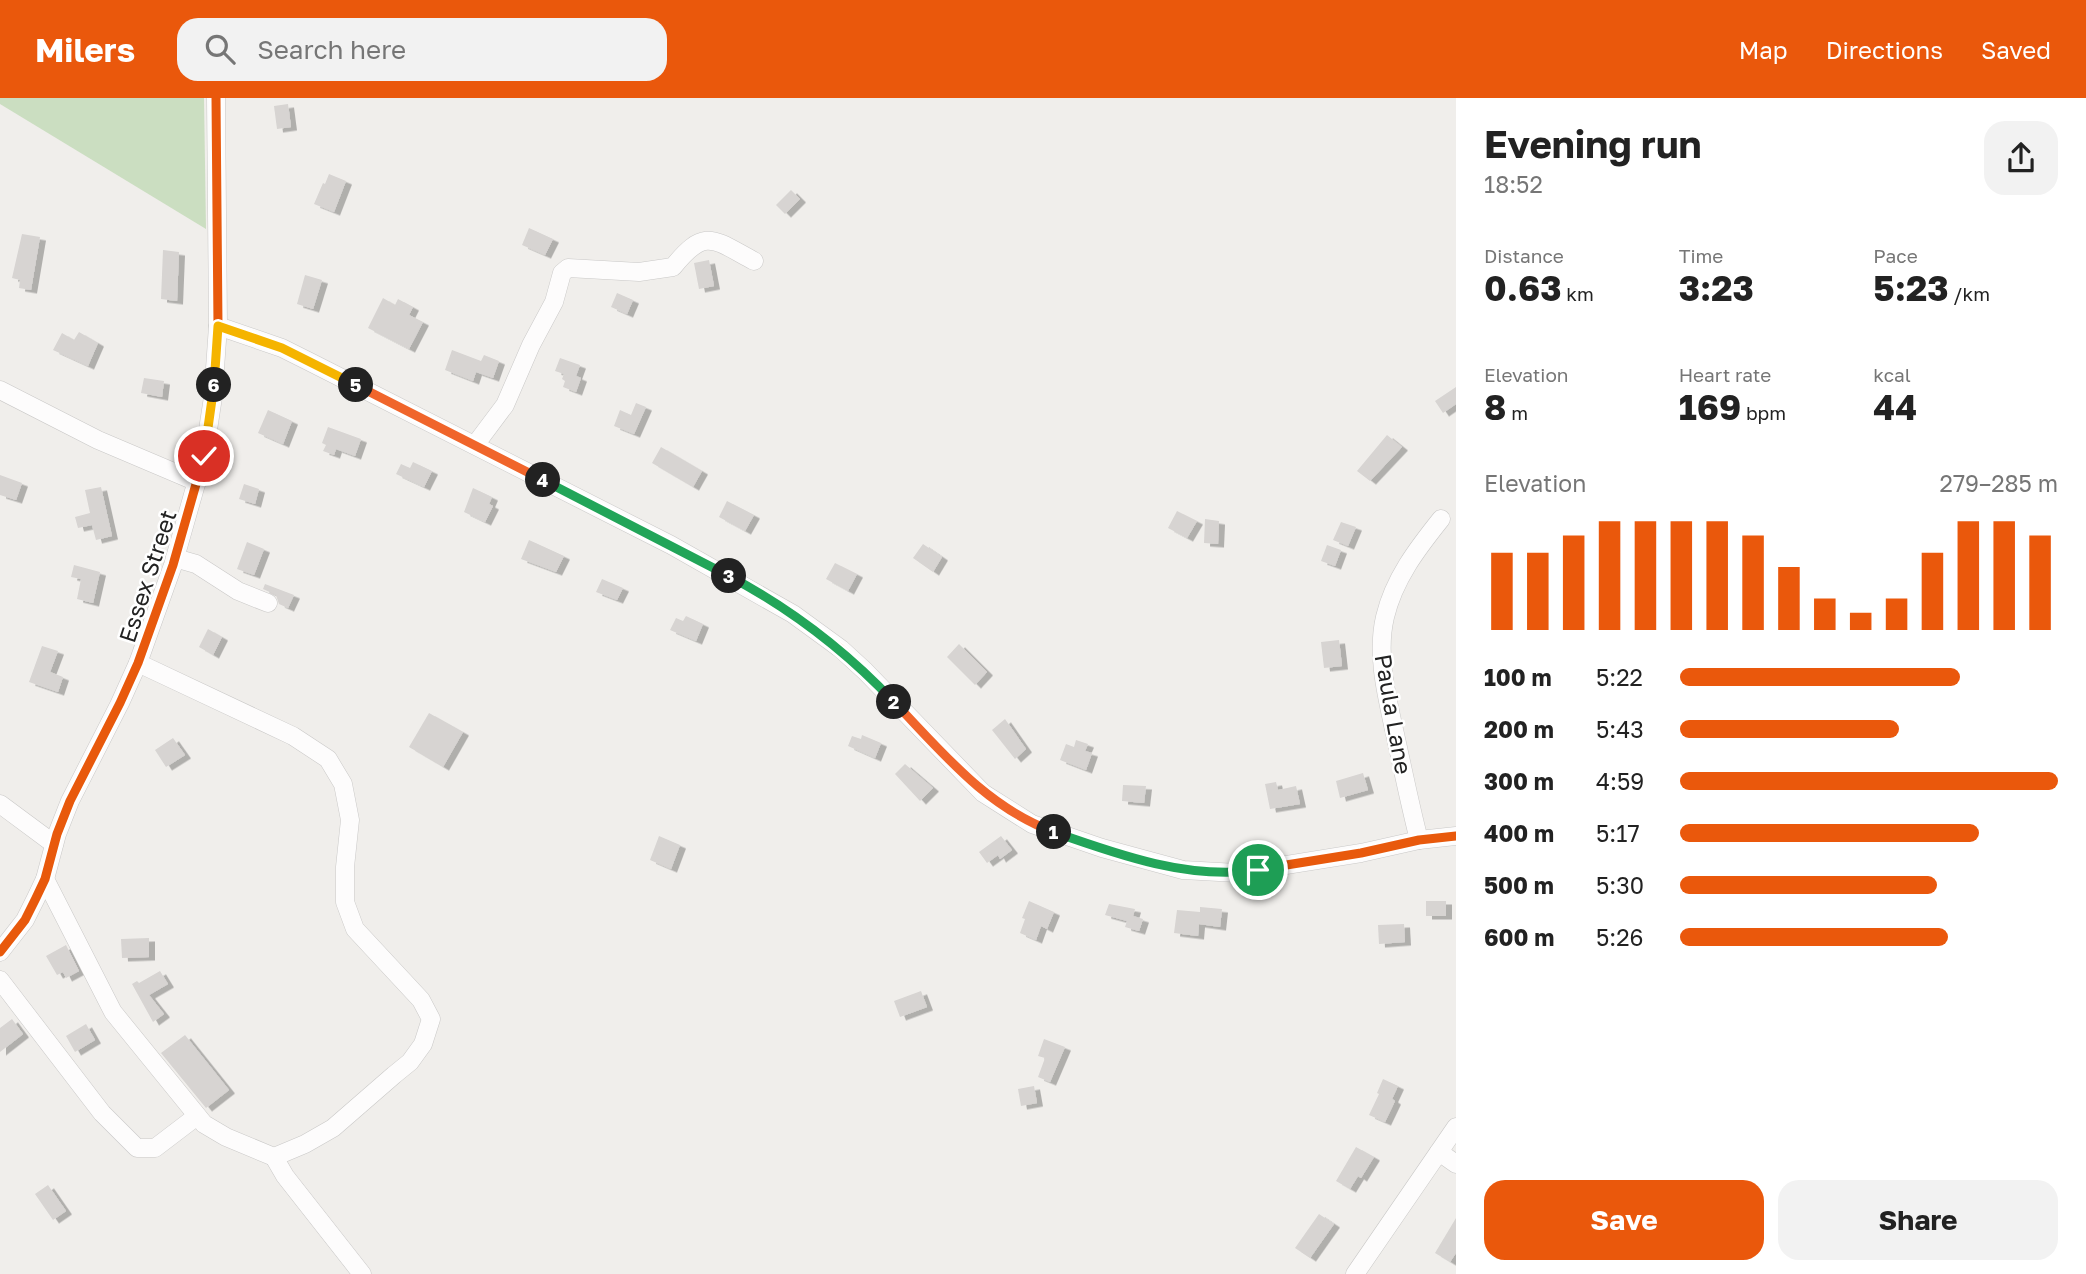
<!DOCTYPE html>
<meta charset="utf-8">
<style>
body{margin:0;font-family:"Golos Text",sans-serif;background:#f2f2f2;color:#222;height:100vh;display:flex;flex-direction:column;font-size:26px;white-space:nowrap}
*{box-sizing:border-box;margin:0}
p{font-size:23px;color:#767676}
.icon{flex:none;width:38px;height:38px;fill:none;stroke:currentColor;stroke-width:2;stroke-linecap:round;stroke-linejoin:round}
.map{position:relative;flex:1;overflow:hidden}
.drawer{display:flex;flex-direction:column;background:#fff;width:630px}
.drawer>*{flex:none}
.pin{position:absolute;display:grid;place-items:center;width:60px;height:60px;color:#fff;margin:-30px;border:4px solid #fff;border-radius:50%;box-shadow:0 2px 7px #0007}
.km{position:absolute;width:35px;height:35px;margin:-18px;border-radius:50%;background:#222;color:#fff;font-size:19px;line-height:35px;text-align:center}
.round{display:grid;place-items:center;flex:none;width:74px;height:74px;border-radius:21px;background:#f2f2f2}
.overview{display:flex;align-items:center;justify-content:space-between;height:119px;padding:0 28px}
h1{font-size:38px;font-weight:700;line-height:52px}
.stats{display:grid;grid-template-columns:repeat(3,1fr);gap:10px;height:119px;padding:7px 28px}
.stats div{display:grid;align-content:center}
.stats b{font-size:35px;font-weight:700}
.stats small{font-size:19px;font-weight:400}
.stats p{font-size:19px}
.chart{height:196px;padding:14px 28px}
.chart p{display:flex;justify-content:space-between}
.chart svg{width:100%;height:126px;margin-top:7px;stroke:#ea580c;stroke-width:6}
.button{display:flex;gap:14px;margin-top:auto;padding:14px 28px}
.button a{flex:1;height:80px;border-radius:21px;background:#ea580c;color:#fff;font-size:28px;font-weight:700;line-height:80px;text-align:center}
.button a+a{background:#f2f2f2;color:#222}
ul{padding:0 28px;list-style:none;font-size:23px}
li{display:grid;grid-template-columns:112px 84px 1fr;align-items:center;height:52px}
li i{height:18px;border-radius:9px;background:#ea580c}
header{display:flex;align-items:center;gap:42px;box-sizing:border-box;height:98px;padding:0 35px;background:#ea580c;color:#fff}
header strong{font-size:33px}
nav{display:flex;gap:38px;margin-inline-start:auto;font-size:24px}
.search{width:490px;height:63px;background:#f2f2f2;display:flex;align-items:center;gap:18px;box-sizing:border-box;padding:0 24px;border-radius:21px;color:#767676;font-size:26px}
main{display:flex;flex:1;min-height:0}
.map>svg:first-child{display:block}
</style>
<header>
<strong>Milers</strong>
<div class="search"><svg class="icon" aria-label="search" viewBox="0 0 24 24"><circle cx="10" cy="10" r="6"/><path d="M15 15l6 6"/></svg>Search here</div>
<nav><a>Map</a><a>Directions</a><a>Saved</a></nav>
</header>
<main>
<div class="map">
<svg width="1456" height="1176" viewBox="0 0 1456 1176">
<defs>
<filter id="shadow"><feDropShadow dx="6" dy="3.5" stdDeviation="0" flood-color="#0004"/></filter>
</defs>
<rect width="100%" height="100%" fill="#f0eeeb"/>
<polygon fill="#cbdec1" points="0,0 204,0 206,131 0,6"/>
<g fill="#d7d4d2" filter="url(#shadow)">
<polygon points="288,6 291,29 277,31 274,8"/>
<polygon points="329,76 346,83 334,114 314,106 323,85 325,86"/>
<polygon points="791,92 800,101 785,116 776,107"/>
<polygon points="529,130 553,141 545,157 522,147"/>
<polygon points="22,136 40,139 31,192 19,190 20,182 12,180"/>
<polygon points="163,152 179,154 177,203 161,201"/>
<polygon points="709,162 714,188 699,191 694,165"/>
<polygon points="305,177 322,182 313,211 297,206"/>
<polygon points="617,195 633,202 627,216 611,209"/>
<polygon points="383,200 395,207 398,201 413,209 409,217 423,224 409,251 368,230"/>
<polygon points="79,234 98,245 88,268 53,252 62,235 74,242"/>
<polygon points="452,252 481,263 484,257 499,263 493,280 476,274 473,283 445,272"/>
<polygon points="560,260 580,267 576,278 581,280 576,294 563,289 565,283 562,281 564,276 555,273"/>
<polygon points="144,280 164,283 162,299 141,295"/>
<polygon points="1456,289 1456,306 1443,315 1435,303"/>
<polygon points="636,305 646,309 634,336 614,328 620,312 631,317"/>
<polygon points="268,312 292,323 283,346 258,335"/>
<polygon points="328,329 361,341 355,358 336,351 334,357 323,353 326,347 322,345"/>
<polygon points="1387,337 1402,349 1370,383 1357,373"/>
<polygon points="661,349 702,373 693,389 652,365"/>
<polygon points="413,364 432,373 424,389 396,376 401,366 410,370"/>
<polygon points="0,377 22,385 16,402 0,397"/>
<polygon points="244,386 259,391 255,406 239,401"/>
<polygon points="101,389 112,438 96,442 92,427 78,430 75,419 90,415 85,392"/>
<polygon points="473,390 492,399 489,406 493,408 485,424 464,414"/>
<polygon points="727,403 754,417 745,433 719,419"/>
<polygon points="1177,413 1197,423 1187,440 1168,430"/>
<polygon points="1205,421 1219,423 1218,446 1204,445"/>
<polygon points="1341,424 1356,429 1348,448 1333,442"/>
<polygon points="529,442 564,458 556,474 521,461"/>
<polygon points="247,444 264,451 254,477 237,471"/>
<polygon points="923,446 942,459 933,474 913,460"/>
<polygon points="1327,447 1341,452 1335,468 1321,463"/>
<polygon points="835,465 857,476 848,493 826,481"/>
<polygon points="74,467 100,474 93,505 77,501 81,481 71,479"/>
<polygon points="602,481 623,490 617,502 596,494"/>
<polygon points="265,486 294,497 288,510 279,506 276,497 263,491"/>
<polygon points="686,518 703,526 696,543 670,532 676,520 683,523"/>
<polygon points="208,531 222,539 213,557 199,549"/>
<polygon points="1339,542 1342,568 1324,570 1321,544"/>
<polygon points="959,546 987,574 975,587 947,559"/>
<polygon points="42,548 58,553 50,574 63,579 58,594 29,584"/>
<polygon points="429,615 463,634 443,669 409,649"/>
<polygon points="1005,621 1026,651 1015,661 992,632"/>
<polygon points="862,637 881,645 875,660 848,648 852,638 861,641"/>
<polygon points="173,640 185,657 166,669 155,652"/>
<polygon points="1076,642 1088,646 1085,653 1092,655 1086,672 1060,662 1066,646 1074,649"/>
<polygon points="905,666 933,690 920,703 895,676"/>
<polygon points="1363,675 1368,692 1340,700 1336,683"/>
<polygon points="1276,684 1278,692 1296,688 1300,706 1270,711 1265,686"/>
<polygon points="1123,687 1146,688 1144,705 1122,703"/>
<polygon points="659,738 680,747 671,771 650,762"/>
<polygon points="1001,738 1012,752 1000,761 998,757 987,765 979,754"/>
<polygon points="1029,803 1054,814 1047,831 1041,828 1036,842 1020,835 1025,821 1022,820"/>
<rect x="1426" y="803" width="20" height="15"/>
<polygon points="1109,806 1135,811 1133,818 1143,821 1139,833 1125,829 1127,823 1105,817"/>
<polygon points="1200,809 1222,811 1220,829 1199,826 1198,838 1174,835 1177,812 1200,814"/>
<polygon points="1404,826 1405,844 1379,846 1378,827"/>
<polygon points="149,840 149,859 122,860 121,841"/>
<polygon points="66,847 79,873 66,880 63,874 57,877 46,858"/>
<polygon points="160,873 168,886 149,897 164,916 153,924 132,886 137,883 139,885"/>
<polygon points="921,893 927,909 900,919 894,903"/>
<polygon points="12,921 23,936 0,954 0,930"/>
<polygon points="86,926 95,942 75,954 66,938"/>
<polygon points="185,937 229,992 206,1010 161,955"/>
<polygon points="1044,941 1065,949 1050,984 1038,979 1045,960 1038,958"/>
<polygon points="1383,981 1398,988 1392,1001 1395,1003 1385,1024 1369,1017 1379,996 1377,995"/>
<polygon points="1034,988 1037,1005 1021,1008 1018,991"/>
<polygon points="1356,1049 1374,1059 1361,1080 1358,1078 1350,1091 1336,1083"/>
<polygon points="48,1087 66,1113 53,1122 35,1096"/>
<polygon points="1319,1116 1334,1126 1310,1160 1295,1150"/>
<polygon points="1456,1120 1456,1155 1450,1164 1435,1155"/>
</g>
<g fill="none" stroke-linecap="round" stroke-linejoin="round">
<defs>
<g id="minor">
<polyline points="218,228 282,250 310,264 671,447 793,516 841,551 865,573 983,695 1032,726 1102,750 1183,772 1237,775 1361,755 1419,742 1456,738"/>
<polyline points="0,292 98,342 197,384"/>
<path d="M475 347 505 307 531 247 554 204 562 175 568 170 639 174 673 169C705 129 713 141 754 163"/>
<polyline points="175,460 196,466 238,493 268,505"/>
<polyline points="0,706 54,746"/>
<path d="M1419 742C1410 707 1403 672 1395 636 1387 599 1376 557 1385 519 1394 481 1417 451 1441 421"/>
<polyline points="45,781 113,914 204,1026 226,1039 274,1059 305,1046 333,1030 394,977 410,964 423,946 431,921 421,902 355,831 345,804 345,769 350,722 343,686 328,661 293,638 138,565"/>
<polyline points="0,854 25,822 36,800 45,781 57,736 70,703 120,605 138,565 173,467 204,358 213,299 218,228 216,0"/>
<polyline points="0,882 102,1015 137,1050 155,1050 197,1018"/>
<polyline points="1439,1054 1456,1066"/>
<polyline points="274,1059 285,1078 362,1176"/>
<polyline points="1355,1176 1456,1029"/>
</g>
</defs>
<use href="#minor" stroke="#c9c8c7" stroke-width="19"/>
<use href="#minor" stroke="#fdfcfc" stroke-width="18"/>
<defs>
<g id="cycleway">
<polyline points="218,228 282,250 310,264 671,447 793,516 841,551 865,573 983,695 1032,726 1102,750 1183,772 1237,775 1361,755 1419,742 1456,738"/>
<polyline points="0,854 25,822 36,800 45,781 57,736 70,703 120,605 138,565 173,467 204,358 213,299 218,228 216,0"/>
</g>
</defs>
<use href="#cycleway" stroke="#fff" stroke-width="13"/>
<use href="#cycleway" stroke="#e8590c" stroke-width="9"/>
</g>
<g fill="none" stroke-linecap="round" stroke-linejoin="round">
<defs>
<path id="split-1" d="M1054 734C1119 757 1189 782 1258 772"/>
<path id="split-2" d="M894 604C943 655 986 709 1054 734"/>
<path id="split-3" d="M729 478C791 511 845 552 894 604"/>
<polyline id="split-4" points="543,382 729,478"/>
<polyline id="split-5" points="356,287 543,382"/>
<polyline id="split-6" points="214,287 218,228 282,250 356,287"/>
<polyline id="split-7" points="204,358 214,287"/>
</defs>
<use href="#split-1" stroke="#fff" stroke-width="14"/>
<use href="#split-2" stroke="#fff" stroke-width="14"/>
<use href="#split-3" stroke="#fff" stroke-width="14"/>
<use href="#split-4" stroke="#fff" stroke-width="14"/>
<use href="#split-5" stroke="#fff" stroke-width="14"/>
<use href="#split-6" stroke="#fff" stroke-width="14"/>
<use href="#split-7" stroke="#fff" stroke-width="14"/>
<use href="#split-1" stroke="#22a559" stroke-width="9"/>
<use href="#split-2" stroke="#f0652b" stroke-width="9"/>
<use href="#split-3" stroke="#22a559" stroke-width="9"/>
<use href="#split-4" stroke="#22a559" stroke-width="9"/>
<use href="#split-5" stroke="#f0652b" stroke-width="9"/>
<use href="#split-6" stroke="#f5b400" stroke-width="9"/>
<use href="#split-7" stroke="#f5b400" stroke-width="9"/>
</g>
<g text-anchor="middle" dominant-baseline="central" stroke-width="5" stroke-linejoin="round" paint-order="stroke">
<g font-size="23" fill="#222" stroke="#fff">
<text transform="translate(147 478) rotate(-72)">Essex Street</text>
<text transform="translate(1394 616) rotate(80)">Paula Lane</text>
</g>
</g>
</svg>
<div class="pin" style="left:1258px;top:772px;background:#1e9e55"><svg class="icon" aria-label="arrive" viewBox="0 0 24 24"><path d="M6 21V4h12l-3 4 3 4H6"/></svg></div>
<div class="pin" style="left:204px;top:358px;background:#d93025"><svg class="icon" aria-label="check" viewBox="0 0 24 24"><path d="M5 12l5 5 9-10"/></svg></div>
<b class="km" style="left:1054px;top:734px">1</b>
<b class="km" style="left:894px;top:604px">2</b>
<b class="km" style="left:729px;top:478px">3</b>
<b class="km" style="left:543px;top:382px">4</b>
<b class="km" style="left:356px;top:287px">5</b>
<b class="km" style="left:214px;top:287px">6</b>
</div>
<section class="drawer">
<div class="overview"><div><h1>Evening run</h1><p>18:52</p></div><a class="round"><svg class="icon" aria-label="share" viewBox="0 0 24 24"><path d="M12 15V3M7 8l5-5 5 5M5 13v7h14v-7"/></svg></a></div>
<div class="stats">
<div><p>Distance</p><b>0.63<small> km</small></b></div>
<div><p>Time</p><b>3:23</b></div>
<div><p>Pace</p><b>5:23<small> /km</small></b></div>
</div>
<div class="stats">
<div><p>Elevation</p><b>8<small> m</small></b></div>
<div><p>Heart rate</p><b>169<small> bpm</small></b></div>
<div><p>kcal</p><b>44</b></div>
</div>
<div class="chart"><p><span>Elevation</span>279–285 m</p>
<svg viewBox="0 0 160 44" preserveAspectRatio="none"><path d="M5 44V17M15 44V17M25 44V11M35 44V6M45 44V6M55 44V6M65 44V6M75 44V11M85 44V22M95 44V33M105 44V38M115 44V33M125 44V17M135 44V6M145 44V6M155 44V11"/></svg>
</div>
<ul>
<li><b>100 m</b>5:22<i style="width:74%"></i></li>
<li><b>200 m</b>5:43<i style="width:58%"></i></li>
<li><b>300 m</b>4:59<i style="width:100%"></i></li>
<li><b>400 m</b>5:17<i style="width:79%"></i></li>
<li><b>500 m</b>5:30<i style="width:68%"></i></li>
<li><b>600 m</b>5:26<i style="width:71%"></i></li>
</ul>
<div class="button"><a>Save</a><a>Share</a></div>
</section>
</main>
